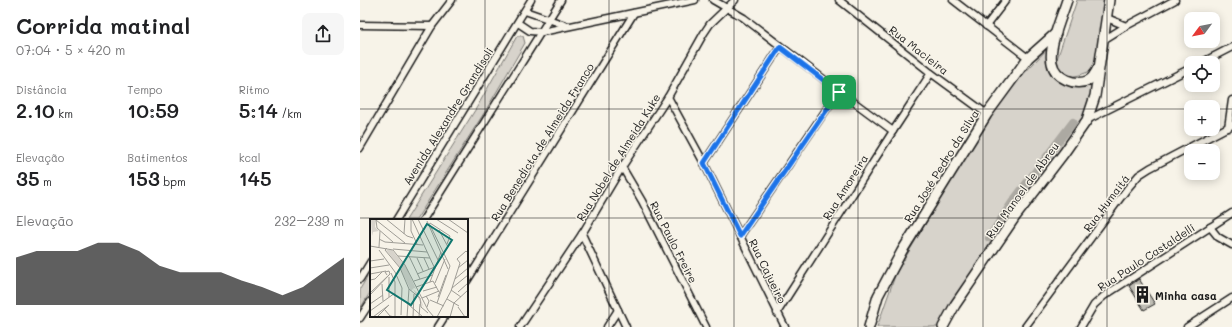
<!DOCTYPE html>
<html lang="pt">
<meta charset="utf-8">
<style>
body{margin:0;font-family:Mali,sans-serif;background:#f6f6f6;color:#202124;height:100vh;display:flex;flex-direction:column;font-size:15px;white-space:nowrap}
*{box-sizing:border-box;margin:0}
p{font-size:13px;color:#757577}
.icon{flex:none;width:22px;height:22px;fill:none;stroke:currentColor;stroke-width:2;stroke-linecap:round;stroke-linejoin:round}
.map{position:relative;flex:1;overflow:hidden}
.details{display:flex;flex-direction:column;background:#fff;width:360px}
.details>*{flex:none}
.needle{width:26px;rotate:238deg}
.controls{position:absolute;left:824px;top:12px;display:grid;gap:8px}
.controls a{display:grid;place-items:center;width:36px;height:36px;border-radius:8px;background:#fff;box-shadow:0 2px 10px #0003;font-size:20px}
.pin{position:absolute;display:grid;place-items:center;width:34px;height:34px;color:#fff;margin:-17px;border-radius:8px;box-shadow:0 2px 6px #0006}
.round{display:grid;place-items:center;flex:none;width:42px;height:42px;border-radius:8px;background:#f6f6f6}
.overview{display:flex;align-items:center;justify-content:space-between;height:68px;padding:0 16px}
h1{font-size:22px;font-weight:600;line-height:30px}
.stats{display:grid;grid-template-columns:repeat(3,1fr);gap:6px;height:68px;padding:4px 16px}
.stats div{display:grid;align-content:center}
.stats b{font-size:20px;font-weight:600}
.stats small{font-size:11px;font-weight:400}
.stats p{font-size:11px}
.chart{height:112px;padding:8px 16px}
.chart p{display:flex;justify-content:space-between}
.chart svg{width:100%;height:72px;margin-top:4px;fill:#1c1c1c;opacity:.7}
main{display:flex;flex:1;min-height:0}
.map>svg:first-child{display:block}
</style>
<main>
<section class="details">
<div class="overview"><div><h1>Corrida matinal</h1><p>07:04 · 5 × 420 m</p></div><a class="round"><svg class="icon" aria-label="share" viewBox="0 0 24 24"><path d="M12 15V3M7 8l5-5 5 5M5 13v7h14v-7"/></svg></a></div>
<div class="stats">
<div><p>Distância</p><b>2.10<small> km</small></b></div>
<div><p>Tempo</p><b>10:59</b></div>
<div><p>Ritmo</p><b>5:14<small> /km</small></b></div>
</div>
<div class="stats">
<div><p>Elevação</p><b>35<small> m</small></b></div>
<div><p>Batimentos</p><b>153<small> bpm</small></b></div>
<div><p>kcal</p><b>145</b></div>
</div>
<div class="chart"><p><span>Elevação</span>232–239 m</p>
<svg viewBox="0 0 160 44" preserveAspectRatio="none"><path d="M0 44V15L10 11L20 11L30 11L40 6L50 6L60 11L70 20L80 24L90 24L100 24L110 29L120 33L130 38L140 33L150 24L160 15V44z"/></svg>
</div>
</section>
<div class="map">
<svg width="872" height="327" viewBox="0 0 872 327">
<rect width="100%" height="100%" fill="#f7f3e8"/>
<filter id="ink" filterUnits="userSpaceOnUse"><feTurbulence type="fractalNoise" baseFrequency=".025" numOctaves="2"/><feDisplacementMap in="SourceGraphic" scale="8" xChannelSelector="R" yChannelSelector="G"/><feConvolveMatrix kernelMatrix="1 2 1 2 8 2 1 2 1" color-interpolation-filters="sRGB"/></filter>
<g filter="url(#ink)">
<g fill="#d7d3cb" stroke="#7a7874">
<polygon points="717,0 744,0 735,63 728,72 720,75 709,77 699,69 697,59"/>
<polygon points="157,36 163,36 165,43 126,110 56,220 46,220 117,107"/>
<polygon points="689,47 690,63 712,84 731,84 731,93 727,112 667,199 586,312 578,327 517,327 536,273 632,113 657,81"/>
<polygon points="11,271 11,291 0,309 0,289"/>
</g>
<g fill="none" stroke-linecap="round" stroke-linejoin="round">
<polyline stroke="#aca9a2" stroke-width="8" points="629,238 653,201 713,122"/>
</g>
<polygon fill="#c0beb5" stroke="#1c1c1c" points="779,279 795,304 784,310 769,286"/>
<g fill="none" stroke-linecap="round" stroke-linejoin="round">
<defs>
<g id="minor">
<polyline points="353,0 384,18 479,91 533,131"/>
<polyline points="479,0 571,73 627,114"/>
<polyline points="593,0 668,58"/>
<polyline points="165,11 208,26"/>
<polyline points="747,18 766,26"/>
<polyline points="158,23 170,31 182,32 335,0"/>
<polyline points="0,25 72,26"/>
<polyline points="626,26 646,0"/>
<polyline points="745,39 766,26 815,0"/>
<polyline points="841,63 872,47"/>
<polyline points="308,97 344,163 425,327"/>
<polyline points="727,120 831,68"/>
<polyline points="868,128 872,100"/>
<polyline points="0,148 72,26 92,0"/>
<polyline points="344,163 420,47"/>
<polyline points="262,167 282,201 346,327"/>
<polyline points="36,220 171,0"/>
<polyline points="63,220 201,0"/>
<polyline points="850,227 858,237 872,245"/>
<polyline points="222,234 266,327"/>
<polyline points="380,236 479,91"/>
<polyline points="0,279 11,261"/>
<polyline points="107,281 274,13"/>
<polyline points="417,313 533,131 571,73"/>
<polyline points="0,318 11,301"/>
<polyline points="78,327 85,316"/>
<polyline points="160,327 222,234 262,167 308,97 344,33 350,24 375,0"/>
<polyline points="247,327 258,310"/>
<polyline points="665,327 767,189 779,175 790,168 872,125"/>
<polyline points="721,327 734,305 744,296 872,213"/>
<polyline points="827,327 872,298"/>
</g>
<g id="secondary">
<path d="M707 0C702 16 688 47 692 63 695 78 715 87 729 80 734 77 735 73 738 68"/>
<polyline points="509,327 518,296 542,251 627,114 668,58 696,33"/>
<polyline points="583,327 595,305 655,217 704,153 727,120 735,96 749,0"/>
</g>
</defs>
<use href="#minor" stroke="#1c1c1c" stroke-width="9"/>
<use href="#secondary" stroke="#1c1c1c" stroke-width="12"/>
<use href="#minor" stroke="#f7f3e8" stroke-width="6"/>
<use href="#secondary" stroke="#f7f3e8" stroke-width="9"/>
</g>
</g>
<g fill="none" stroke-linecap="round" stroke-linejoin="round" filter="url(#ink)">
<defs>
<polygon id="route" points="420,47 479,92 380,236 344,163"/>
</defs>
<use href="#route" stroke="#fff" stroke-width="8"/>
<use href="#route" stroke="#1a73e8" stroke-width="5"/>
</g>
<path fill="none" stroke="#1c1c1c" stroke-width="1" stroke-opacity="0.55" d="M125 0V327M249 0V327M374 0V327M498 0V327M623 0V327M747 0V327M0 109H831M853 109H872M0 218H872"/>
<defs>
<symbol id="building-bare" viewBox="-9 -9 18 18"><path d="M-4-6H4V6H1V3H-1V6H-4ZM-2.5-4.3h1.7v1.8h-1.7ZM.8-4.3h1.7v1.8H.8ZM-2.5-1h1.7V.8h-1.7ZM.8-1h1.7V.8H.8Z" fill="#1c1c1c" stroke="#f7f3e8" stroke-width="2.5" paint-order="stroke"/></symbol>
</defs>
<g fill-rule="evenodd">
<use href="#building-bare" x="770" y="282" width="25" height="25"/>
</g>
<g text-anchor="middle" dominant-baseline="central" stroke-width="3" stroke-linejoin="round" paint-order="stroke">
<g font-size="11" fill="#1c1c1c" stroke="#f7f3e8">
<text transform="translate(559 50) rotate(38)">Rua Macieira</text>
<text transform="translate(88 116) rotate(-58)">Avenida Alexandre Grandisoli</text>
<text transform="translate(182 142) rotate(-58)">Rua Benedicta de Almeida Franco</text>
<text transform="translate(258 157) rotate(-58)">Rua Nobel de Almeida Kuke</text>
<text transform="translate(581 166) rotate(-58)">Rua José Pedro da Silva</text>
<text transform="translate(485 187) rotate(-58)">Rua Amoreira</text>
<text transform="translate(662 190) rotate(-54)">Rua Manoel de Abreu</text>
<text transform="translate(746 203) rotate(-53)">Rua Humaitá</text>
<text transform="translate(314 242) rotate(63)">Rua Paulo Freire</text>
<text transform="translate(786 257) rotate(-33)">Rua Paulo Castaldelli</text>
<text transform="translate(408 271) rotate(64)">Rua Cajueiro</text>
</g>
<g font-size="11" font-weight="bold" fill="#1c1c1c" stroke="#f7f3e8" text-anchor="start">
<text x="795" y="295">Minha casa</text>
</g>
</g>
<g transform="translate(10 219)">
<rect width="98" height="98" fill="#f7f3e8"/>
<path d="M1 0H6L5 8 9 12 3 13 2 17ZM16 31H22L36 48 46 70 44 69 43 70 49 76 54 89 43 70 41 72 30 49Z" fill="#d7d3cb"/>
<path fill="none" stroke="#9f9d96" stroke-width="1" d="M16 0 37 17 43 19M42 0 65 50M48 0 68 41M66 0 88 14M78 0 98 14M6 1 35 24M6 1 7 9 23 23M41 1V12L47 25M57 2 78 50M59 4 80 47 67 84M60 4 80 17 77 25M69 11 78 28M34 15 35 0M9 20 15 23 53 26M0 27 23 31 35 46 58 91 64 98M9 28 10 12M17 29 15 31 30 49 39 70 50 79 51 88 58 94M23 30 57 33M9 31 25 53 32 69 31 96M28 37 60 39M39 37 50 60M47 39 53 52M54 39 59 50M0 42 14 40M0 49 19 46M88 49 98 41M21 54 25 63V98M0 55 16 52M47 55 65 48M19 58V78M85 60 98 49M0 61 5 60 12 53M44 62 63 56M60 63 71 33M65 64 75 40M12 65 13 82M46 68 63 62 69 73M82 69 98 56M81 71 91 78M53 72 67 68M88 73 98 64M0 74 20 55 19 52 15 53 17 56M0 76 19 56M56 77 59 82 57 88M68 78 76 56M52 79 69 72M32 80 53 98M77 80 89 87M60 81 74 87M0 85 13 76M88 88 95 98M15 91 20 97 25 98M0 92 25 74M3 98 19 86 7 98M37 98 39 70M43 98 44 75M49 98 50 85M67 98 81 72 90 44 87 40 96 32 98 34M80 98 84 84 98 71"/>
<path fill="#0f766e" fill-opacity="0.15" stroke="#0f766e" stroke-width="2" d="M57 5 82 21 41 86 17 71Z"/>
<rect width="98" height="98" fill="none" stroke="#1c1c1c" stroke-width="2"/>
</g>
</svg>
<div class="controls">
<a><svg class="needle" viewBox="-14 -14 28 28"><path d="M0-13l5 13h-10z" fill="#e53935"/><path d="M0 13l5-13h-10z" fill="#757577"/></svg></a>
<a><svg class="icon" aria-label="locate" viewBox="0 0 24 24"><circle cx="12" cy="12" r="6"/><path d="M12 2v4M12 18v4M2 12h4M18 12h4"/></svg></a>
<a>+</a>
<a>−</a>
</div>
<div class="pin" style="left:479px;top:92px;background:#1e9e55"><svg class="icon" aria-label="arrive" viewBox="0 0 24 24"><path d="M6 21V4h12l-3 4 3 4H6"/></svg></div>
</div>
</main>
